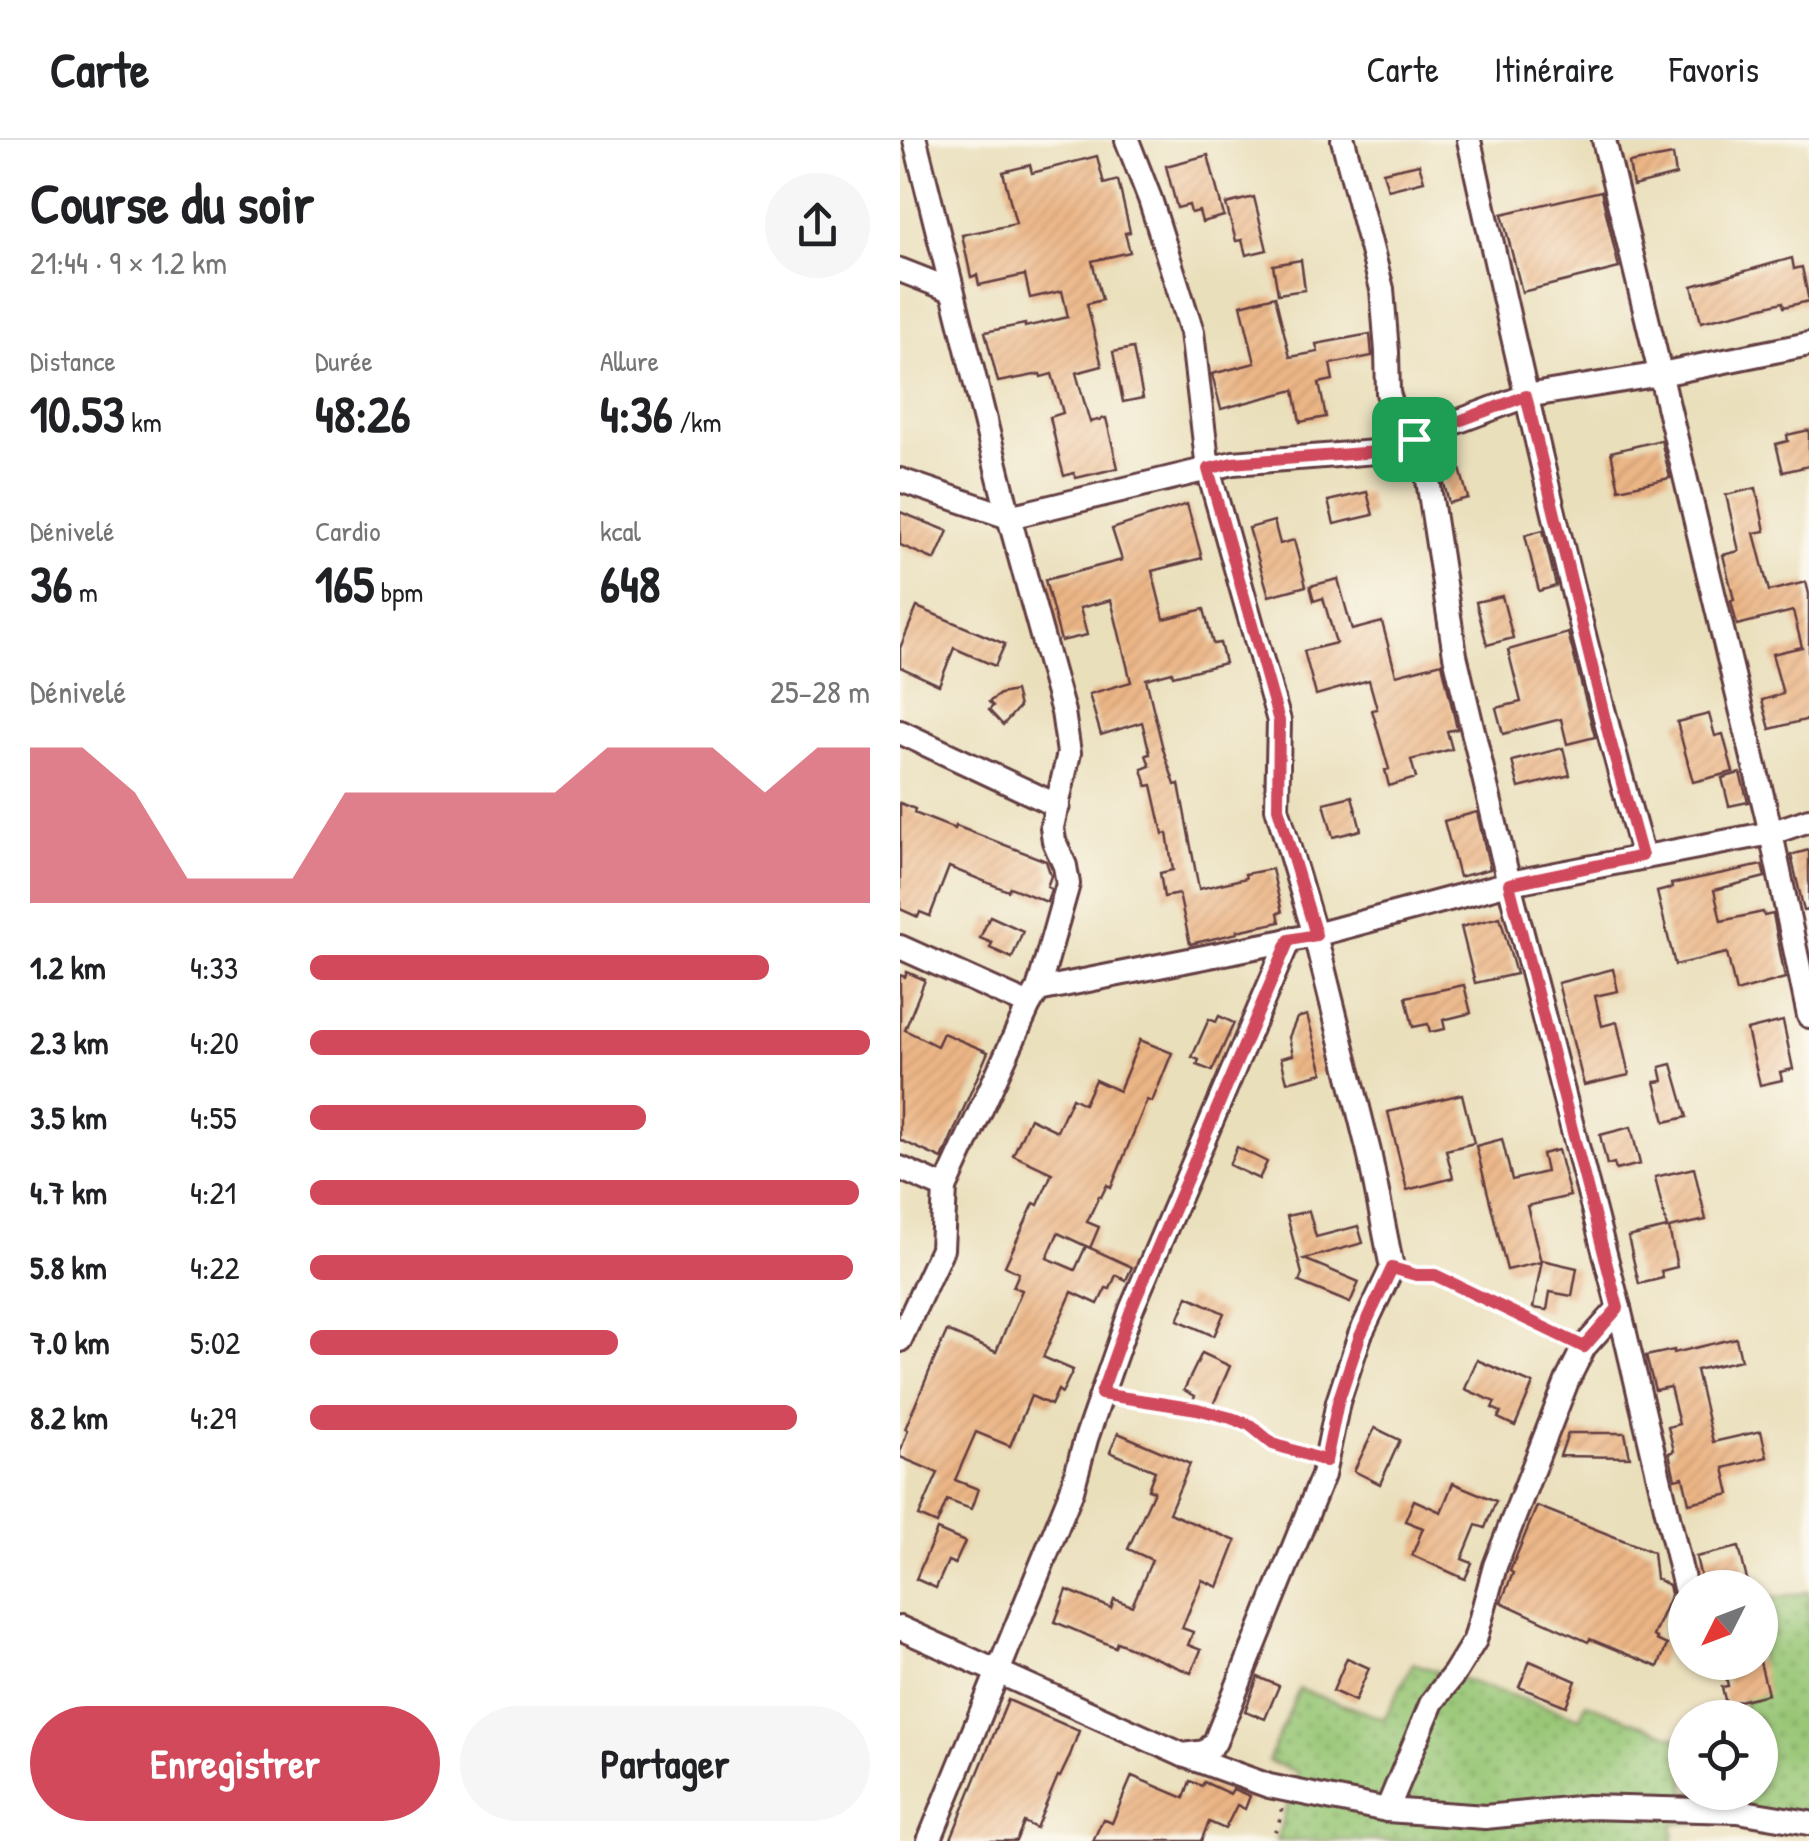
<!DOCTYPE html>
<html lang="fr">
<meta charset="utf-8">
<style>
body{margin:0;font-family:"Patrick Hand",sans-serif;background:#f6f6f6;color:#202124;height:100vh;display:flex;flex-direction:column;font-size:38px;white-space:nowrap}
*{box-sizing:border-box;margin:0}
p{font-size:32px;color:#757577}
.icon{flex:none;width:55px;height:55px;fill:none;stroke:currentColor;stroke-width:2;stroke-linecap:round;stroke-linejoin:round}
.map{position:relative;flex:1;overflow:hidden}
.drawer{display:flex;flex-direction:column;background:#fff;width:900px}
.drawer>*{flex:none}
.needle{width:65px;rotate:228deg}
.controls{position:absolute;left:768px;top:1430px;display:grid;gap:20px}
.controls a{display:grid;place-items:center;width:110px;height:110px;border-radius:50%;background:#fff;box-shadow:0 2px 8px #0004;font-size:50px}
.pin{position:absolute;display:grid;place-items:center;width:85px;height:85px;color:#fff;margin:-42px;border-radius:20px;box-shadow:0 5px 15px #0006}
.round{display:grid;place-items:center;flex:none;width:105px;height:105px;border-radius:52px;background:#f6f6f6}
.summary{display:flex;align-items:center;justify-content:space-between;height:170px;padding:0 30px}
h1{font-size:55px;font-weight:700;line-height:75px}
.figures{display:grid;grid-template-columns:repeat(3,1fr);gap:15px;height:170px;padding:10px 30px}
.figures div{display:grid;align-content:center}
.figures b{font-size:50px;font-weight:700}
.figures small{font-size:28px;font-weight:400}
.figures p{font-size:28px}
.chart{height:280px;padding:20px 30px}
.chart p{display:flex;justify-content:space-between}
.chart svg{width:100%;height:180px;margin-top:10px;fill:#d1495b;opacity:.7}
.primary-button{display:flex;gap:20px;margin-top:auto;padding:20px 30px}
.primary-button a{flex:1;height:115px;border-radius:60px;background:#d1495b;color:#fff;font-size:40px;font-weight:700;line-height:115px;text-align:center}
.primary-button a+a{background:#f6f6f6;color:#202124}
ul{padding:0 30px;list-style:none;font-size:32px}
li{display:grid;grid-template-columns:160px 120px 1fr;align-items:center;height:75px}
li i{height:25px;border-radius:12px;background:#d1495b}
header{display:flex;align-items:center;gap:60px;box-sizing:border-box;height:140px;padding:0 50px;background:#fff;border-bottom:2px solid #e0e0e0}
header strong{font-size:48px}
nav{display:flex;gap:55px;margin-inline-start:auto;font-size:35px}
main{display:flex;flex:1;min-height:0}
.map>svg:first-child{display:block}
</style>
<header>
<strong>Carte</strong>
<nav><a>Carte</a><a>Itinéraire</a><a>Favoris</a></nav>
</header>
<main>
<section class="drawer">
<div class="summary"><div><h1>Course du soir</h1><p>21:44 · 9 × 1.2 km</p></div><a class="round"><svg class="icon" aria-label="share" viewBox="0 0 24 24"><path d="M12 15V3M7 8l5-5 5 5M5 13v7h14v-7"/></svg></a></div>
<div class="figures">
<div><p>Distance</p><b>10.53<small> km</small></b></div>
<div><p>Durée</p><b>48:26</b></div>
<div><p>Allure</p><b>4:36<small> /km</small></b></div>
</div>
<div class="figures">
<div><p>Dénivelé</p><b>36<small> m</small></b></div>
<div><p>Cardio</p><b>165<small> bpm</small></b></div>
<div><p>kcal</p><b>648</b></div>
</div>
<div class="chart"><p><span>Dénivelé</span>25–28 m</p>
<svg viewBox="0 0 160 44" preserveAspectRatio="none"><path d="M0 44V6L10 6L20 17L30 38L40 38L50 38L60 17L70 17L80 17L90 17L100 17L110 6L120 6L130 6L140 17L150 6L160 6V44z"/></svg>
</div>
<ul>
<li><b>1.2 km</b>4:33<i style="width:82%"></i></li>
<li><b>2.3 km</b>4:20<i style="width:100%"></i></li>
<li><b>3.5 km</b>4:55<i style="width:60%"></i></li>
<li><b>4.7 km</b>4:21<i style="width:98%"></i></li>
<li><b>5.8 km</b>4:22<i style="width:97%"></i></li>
<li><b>7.0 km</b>5:02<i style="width:55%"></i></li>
<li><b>8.2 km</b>4:29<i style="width:87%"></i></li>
</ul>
<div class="primary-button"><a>Enregistrer</a><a>Partager</a></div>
</section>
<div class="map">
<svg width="909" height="1701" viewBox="0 0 909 1701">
<defs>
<pattern id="grass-dots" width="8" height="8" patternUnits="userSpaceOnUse" patternTransform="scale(2.5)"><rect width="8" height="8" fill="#97c675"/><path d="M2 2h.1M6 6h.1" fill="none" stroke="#7da060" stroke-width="1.8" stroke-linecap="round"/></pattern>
<pattern id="building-hatch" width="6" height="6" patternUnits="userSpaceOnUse" patternTransform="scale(2.5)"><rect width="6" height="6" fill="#ecb686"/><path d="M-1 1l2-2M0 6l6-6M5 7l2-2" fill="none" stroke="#cc9c74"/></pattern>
</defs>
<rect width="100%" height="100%" fill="#fbf7ec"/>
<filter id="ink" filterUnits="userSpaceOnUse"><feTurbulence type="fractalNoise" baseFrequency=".01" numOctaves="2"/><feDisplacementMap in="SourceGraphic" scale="20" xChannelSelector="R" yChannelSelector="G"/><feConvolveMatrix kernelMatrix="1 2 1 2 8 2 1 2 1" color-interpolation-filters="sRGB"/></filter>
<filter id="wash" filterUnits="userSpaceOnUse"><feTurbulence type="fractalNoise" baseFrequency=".0048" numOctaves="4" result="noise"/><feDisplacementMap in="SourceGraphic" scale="40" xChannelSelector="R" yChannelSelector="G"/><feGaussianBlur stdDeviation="2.25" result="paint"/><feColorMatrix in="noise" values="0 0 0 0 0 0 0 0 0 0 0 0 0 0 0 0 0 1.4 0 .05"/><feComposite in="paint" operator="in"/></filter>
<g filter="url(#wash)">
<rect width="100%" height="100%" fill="#eadfbb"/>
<polygon fill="url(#grass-dots)" stroke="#707250" stroke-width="2.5" points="909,1452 909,1684 848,1680 773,1683 773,1701 376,1701 398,1632 368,1621 399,1549 484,1579 513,1523 680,1578 686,1563 785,1601 785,1652 860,1652 860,1578 841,1577 845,1564 816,1523 860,1522 860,1460"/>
<g id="blocks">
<g fill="url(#building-hatch)">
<polygon points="308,15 324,76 302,82 299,71 291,73 289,65 277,68 266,26"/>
<polygon points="773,15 776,35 733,46 729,23"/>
<polygon points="197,16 204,44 218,40 230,92 225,93 230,112 192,121 202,160 187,164 202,226 176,233 190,282 206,278 218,328 176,338 174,333 164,336 160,321 150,277 163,273 152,234 141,237 140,234 98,242 85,192 125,184 125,187 168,177 162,151 130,158 125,135 79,145 77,135 71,137 62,95 116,84 103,32 130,25 132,33"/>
<polygon points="519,24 524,41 488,50 483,32"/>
<polygon points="701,51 719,128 622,152 602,74"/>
<polygon points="354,57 367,110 346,115 342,100 336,101 326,64"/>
<polygon points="892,118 894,129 902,127 909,161 884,167 883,162 801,182 792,146"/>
<polygon points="401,120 405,150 378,154 373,125"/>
<polygon points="375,156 390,217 418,212 416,204 470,194 472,216 430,224 433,240 419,243 426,277 400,282 394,250 321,269 312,234 355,223 341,165"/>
<polygon points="233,208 243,258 223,262 213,212"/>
<polygon points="909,290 909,326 883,332 876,304 888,301 887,295"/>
<polygon points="761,300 770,338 719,349 711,312"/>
<polygon points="553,303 568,358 549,363 535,308"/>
<polygon points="856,348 865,391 854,393 869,451 906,442 909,454 909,579 870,589 862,560 883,554 872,514 902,507 893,471 837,485 831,461 834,460 823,415 839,411 826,355"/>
<polygon points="467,352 473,375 434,384 428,361"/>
<polygon points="287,364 302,418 252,431 264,479 304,469 313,504 320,503 325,523 273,536 272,532 246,539 263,609 275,645 279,644 299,749 346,738 345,734 372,729 382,772 378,773 380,782 337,791 338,793 290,804 279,754 264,757 260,733 273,730 267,693 263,694 252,645 247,646 242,629 250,626 246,615 250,614 242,582 201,595 189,554 231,542 211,460 180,468 187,495 161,501 145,440 222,420 212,389"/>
<polygon points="0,372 48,391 35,420 0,405"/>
<polygon points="374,381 380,404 394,400 406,446 369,456 349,388"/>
<polygon points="643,390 656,446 639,451 625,395"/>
<polygon points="438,439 452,490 482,482 496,535 542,523 557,589 547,591 552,609 511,620 516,638 489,646 485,630 489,629 472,570 477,569 469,540 416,555 404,511 436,503 423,458 414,461 410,446"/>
<polygon points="602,456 613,498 587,505 576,462"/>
<polygon points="17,467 105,504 95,526 54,508 39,545 0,527 0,508"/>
<polygon points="668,493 695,597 667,604 661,579 603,594 596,568 621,562 608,510"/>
<polygon points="115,551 119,567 103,585 89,570 93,566 89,562 100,554"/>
<polygon points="809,574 815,596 823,594 833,632 793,642 777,582"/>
<polygon points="663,608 670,635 619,648 612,621"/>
<polygon points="840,633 848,662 829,666 822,638"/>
<polygon points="452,656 461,690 433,697 424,663"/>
<polygon points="0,663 15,669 14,673 55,689 56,686 146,721 151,736 147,747 151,749 147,762 110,747 108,751 49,727 30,776 20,772 18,777 0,769"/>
<polygon points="577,672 590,729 559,737 544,681"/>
<polygon points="909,710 909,770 904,771 891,715"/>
<polygon points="862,725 865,737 814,750 821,781 863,772 864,776 873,774 885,838 836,852 827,813 775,825 757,752 772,748 771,744"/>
<polygon points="90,776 123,791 112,818 90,808 92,803 80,798"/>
<polygon points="600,777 616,834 575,843 561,787"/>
<polygon points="713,829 718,851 695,856 702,886 717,882 729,935 684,945 658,843"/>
<polygon points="7,832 25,840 5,890 37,906 43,893 88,912 42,1019 0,1000 0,835 5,837"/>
<polygon points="564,845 571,873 543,880 545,889 530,892 528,884 513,887 506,857"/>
<polygon points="407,875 423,933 387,942 381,918 393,915 389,897 397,878"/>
<polygon points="319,876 334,883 312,931 297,925 299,920 292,917 309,879 316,882"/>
<polygon points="883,881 893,929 880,932 882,940 860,945 847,890"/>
<polygon points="240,900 272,913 252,962 247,960 211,1048 207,1045 201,1057 199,1056 187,1082 199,1087 190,1108 158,1093 147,1118 175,1130 186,1106 232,1127 226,1140 216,1135 210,1149 206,1148 198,1164 172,1152 143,1217 173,1230 162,1253 158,1250 151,1265 131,1256 110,1306 76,1292 55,1340 78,1349 71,1369 47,1360 37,1384 19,1376 38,1333 0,1317 0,1312 8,1290 5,1289 35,1218 47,1191 96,1212 122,1150 113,1147 119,1133 105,1126 134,1063 138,1065 152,1033 113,1015 130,978 157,991 172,958 184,964 195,940 219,951"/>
<polygon points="772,924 787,977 765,982 755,942 763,941 760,927"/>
<polygon points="562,954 574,1003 546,1010 553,1038 507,1050 488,972"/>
<polygon points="731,987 740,1024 716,1030 714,1023 707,1025 700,995"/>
<polygon points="602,999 612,1040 646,1032 642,1014 658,1010 670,1056 627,1066 641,1122 607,1130 576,1006"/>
<polygon points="337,1007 367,1022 359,1039 329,1025"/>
<polygon points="794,1028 806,1080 769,1088 777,1127 761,1131 763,1138 739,1144 728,1097 767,1088 755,1037"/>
<polygon points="409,1071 416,1097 458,1086 463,1103 404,1119 459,1142 450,1163 399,1142 402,1134 387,1076"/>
<polygon points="642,1120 677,1128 672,1156 650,1152 647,1170 633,1168"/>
<polygon points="288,1156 324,1173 314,1196 278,1180"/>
<polygon points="836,1198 841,1220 796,1230 813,1302 861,1291 867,1317 824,1328 830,1354 789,1363 783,1337 775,1339 769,1313 774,1311 768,1287 779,1284 770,1247 755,1250 746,1216 774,1210 774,1213"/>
<polygon points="302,1213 330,1226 310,1272 291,1264 295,1256 284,1250"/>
<polygon points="577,1220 633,1244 615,1286 598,1278 601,1272 592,1268 595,1262 565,1249"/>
<polygon points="475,1288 500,1300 480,1344 454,1331"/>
<polygon points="218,1293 290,1324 269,1373 336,1401 318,1447 302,1440 282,1488 293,1492 288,1505 301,1510 291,1533 217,1502 215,1507 155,1482 167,1450 211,1468 214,1459 232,1466 252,1420 228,1409 254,1351 248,1349 255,1331 210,1312"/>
<polygon points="668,1293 725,1293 730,1317 660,1316"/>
<polygon points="553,1343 596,1361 585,1388 576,1385 562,1419 572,1423 565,1439 512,1415 523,1388 505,1381 514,1360 541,1372"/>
<polygon points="637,1366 753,1412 756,1439 769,1445 771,1454 753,1496 757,1498 756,1500 767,1505 758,1527 690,1499 688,1502 601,1462 613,1433 610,1431"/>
<polygon points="37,1390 65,1402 55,1424 48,1421 36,1448 16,1439"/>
<polygon points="839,1407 847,1440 814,1448 811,1440 802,1442 796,1417"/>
<polygon points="447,1518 469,1528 455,1561 433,1551"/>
<polygon points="630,1521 676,1541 666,1566 619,1547"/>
<polygon points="823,1522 860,1522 868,1554 826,1564 822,1547 828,1546"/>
<polygon points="358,1537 379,1546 365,1579 345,1571"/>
<polygon points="108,1560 179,1591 169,1618 160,1637 158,1636 136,1688 124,1682 116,1701 50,1701"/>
<polygon points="232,1636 284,1658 290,1641 302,1646 304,1642 330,1654 333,1649 350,1656 345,1669 337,1665 325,1689 309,1682 301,1701 193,1701 203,1679 212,1683"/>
</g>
</g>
</g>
<g filter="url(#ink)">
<use href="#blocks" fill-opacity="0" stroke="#623c41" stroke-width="2.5"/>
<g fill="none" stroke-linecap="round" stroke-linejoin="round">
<defs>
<g id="minor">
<polyline points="227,0 250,59 292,192 308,329 379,581 377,668 415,795 469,1012 492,1128 460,1195 438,1262 423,1335 315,1602 306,1612 283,1615"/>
<polyline points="443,0 482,149 487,212 488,253 498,285 514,299 528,340 555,515 609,743 719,1168 785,1448"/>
<path d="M569 0C622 240 676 480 743 716"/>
<polyline points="704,0 871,693 909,876"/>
<polyline points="0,130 51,150"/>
<polyline points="0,340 109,377 333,323 476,312 626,256 761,234 909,204"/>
<polyline points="0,592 158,666"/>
<polyline points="0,807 129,865"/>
<polyline points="138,850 415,795 609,743 871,693 909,680"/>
<polyline points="0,1028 45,1048"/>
<polyline points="0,1200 42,1109 45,1048 129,865 138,850 168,744 165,726 154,701 152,687 169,613 163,572 109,377 15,0"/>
<polyline points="0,1488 283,1615 369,1646 487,1670 585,1677 688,1667 838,1671 909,1683"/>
<polyline points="487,1670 532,1562 554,1534 575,1500 595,1426 667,1241 684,1207 719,1168"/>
<polyline points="29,1701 172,1350 186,1299 231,1170 389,799"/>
</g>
</defs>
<use href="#minor" stroke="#623c41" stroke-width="28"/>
<g stroke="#623c41" stroke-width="4" stroke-dasharray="2.5 8" stroke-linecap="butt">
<polyline points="510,1133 535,1135 666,1199"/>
<polyline points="220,1258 297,1269 331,1279 350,1285 373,1304 409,1316"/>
<polyline points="371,1701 382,1674 381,1668"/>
</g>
<use href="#minor" stroke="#fff" stroke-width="22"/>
</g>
</g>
<g fill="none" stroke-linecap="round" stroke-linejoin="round" filter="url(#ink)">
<defs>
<polygon id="route" points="626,256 709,596 742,716 609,744 718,1168 684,1207 535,1135 516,1135 492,1128 460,1196 438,1262 426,1321 373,1304 350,1285 331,1278 297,1269 201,1254 231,1170 389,800 416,795 378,668 379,581 308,329 332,323 476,312"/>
</defs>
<use href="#route" stroke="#fff" stroke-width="20"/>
<use href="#route" stroke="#d1495b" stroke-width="12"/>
</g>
</svg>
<div class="controls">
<a><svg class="needle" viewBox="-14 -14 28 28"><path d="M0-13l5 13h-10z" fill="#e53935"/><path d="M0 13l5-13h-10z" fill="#757577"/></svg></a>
<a><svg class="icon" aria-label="locate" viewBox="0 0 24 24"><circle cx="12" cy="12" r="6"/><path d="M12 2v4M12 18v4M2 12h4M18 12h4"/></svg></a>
</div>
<div class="pin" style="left:514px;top:299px;background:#1e9e55"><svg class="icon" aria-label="arrive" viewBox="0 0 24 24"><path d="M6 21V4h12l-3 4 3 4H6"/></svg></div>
</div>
</main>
